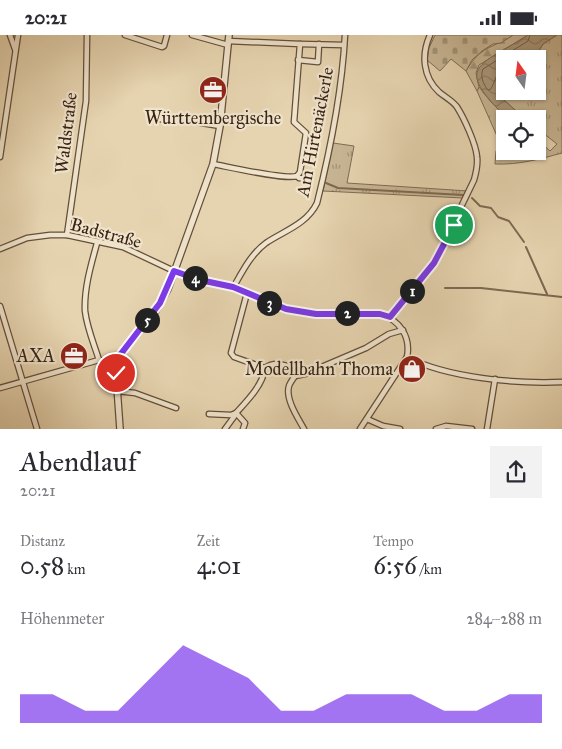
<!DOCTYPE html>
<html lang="de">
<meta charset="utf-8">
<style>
body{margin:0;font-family:"IM FELL Great Primer",serif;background:#f2f2f3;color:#2b2b33;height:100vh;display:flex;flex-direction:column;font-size:19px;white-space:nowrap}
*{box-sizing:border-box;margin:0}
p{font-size:16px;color:#7c7c81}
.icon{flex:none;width:28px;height:28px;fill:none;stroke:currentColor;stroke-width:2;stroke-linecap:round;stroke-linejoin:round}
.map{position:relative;height:394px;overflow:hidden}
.details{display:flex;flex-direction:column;background:#fff;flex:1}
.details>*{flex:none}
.needle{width:32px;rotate:346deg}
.buttons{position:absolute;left:496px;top:15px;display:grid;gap:10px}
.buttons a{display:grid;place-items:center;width:50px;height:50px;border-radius:0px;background:#fff;box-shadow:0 1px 4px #0004;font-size:25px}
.pin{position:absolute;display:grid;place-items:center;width:42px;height:42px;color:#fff;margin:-21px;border:2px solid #fff;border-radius:50%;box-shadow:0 1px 5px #0007}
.km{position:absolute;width:25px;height:25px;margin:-12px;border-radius:50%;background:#222;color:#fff;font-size:14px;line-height:25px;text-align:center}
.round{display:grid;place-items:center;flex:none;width:52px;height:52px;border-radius:0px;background:#f2f2f3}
.headline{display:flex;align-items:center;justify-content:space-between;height:85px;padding:0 20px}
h1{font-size:28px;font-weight:600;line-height:38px}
.figures{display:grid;grid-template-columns:repeat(3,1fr);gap:8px;height:85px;padding:5px 20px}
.figures div{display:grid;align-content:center}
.figures b{font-size:25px;font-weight:600}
.figures small{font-size:14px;font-weight:400}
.figures p{font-size:14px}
.chart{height:140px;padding:10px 20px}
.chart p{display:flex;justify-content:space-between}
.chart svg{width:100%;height:90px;margin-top:5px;fill:#7c3aed;opacity:.7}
.status{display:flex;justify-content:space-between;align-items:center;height:35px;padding:0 25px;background:#fff;direction:ltr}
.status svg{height:14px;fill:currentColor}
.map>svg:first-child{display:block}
</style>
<div class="status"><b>20:21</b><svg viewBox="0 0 49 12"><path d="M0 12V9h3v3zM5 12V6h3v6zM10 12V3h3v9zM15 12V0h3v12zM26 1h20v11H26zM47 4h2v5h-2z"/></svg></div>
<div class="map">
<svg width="562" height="394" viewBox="0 0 562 394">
<defs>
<pattern id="grass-tufts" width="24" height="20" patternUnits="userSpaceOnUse" patternTransform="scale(1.25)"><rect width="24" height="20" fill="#c8b695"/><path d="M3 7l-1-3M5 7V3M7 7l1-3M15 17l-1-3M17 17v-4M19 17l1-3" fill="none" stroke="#a39478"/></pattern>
<pattern id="forest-firs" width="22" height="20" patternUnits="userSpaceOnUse" patternTransform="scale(1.25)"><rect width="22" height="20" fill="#c8b695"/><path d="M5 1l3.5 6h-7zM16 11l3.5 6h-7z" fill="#a39478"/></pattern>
<pattern id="cemetery-stones" width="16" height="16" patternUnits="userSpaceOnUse" patternTransform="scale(1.25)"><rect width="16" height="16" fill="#c8b695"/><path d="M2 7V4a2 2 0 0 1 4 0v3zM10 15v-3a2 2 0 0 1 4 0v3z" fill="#a39478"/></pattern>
<pattern id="water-waves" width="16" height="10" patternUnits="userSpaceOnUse" patternTransform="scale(1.25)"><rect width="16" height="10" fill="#ab987b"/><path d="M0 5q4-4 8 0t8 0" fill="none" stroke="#8c7c64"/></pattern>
</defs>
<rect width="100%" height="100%" fill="#e6d4b0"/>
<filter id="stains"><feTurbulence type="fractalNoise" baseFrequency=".004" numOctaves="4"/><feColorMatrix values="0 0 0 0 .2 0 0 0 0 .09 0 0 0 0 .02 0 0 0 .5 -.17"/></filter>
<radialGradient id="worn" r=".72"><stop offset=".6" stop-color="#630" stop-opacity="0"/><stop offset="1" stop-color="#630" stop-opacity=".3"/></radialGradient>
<g fill="url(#grass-tufts)" stroke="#806c54">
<path d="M557 0H562V118C540 124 519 130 495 129L496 116 501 110 477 56 479 52 491 67 508 84H505V116H538V105L550 116 557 109 538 94V84H525L504 65 497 54 502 41 505 40V56H538V24H534L543 9Z"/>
<polygon points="333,108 354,111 347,148 468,156 463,163 323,156"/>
</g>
<path fill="url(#forest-firs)" stroke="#806c54" d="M513 0H528L479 30 476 38 479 52 477 56 466 36C481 10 492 14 513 0Z"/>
<polygon fill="url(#cemetery-stones)" stroke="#806c54" points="435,0 513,0 501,8 493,9 482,16 472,25 466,36 451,24 440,36 427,25 429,13"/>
<path fill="url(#water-waves)" stroke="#7d6951" d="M528 0H557L543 9 534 24H505V40L502 42 497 54 504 65 525 84H508C452 30 479 32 528 0Z"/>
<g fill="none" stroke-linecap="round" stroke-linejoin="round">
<path stroke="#725e47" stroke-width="1" d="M505 36 498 38 491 54 488 55C483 49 480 41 483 34L528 6 530 0"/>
<g stroke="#7d6951" stroke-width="2">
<polyline points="326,148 338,153 463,160"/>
<polyline points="472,163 480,171 491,173 498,182 509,186 524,207"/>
<polyline points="526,212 547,259"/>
<polyline points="445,253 481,253 562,262"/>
</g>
<defs>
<g id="minor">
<polyline points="10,0 15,14"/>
<polyline points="125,0 162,12 164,11 167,0"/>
<polyline points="192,0 228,10"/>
<polyline points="228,6 300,9 294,87 306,98 300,137 297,141"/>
<polyline points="300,9 344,10"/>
<polyline points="298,25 318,27 319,9"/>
<polyline points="158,84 183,85 220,91"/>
<polyline points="0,122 18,0"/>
<path d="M213 129C229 132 285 145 297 141L299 143 308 144"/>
<polyline points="67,200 86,66 87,0"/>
<path d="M97 208C91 230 84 253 85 276 87 293 94 309 99 325"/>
<path d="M0 214 27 203 50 200H67L123 212 174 236 200 245 233 253 286 275 316 279H380C400 285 411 302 407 322L360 394"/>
<path d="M233 253C242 237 251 219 266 208 284 196 307 189 317 168 331 112 342 57 345 0"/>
<polyline points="0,271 37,394"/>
<path d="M390 282 434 228 474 145C476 138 478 130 477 122 476 109 464 83 457 72 453 66 445 62 439 57 423 42 421 20 430 0"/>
<path d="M407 322C447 343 517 349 562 347"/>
<path d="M265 333C274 327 280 329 290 332L295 341 305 339 366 313 389 299 403 295"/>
<path d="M295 341C293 344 290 348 289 351 285 364 298 383 304 394"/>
<polyline points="0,353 99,325 117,330"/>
<polyline points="117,356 135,358 176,373"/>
<polyline points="209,379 231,380 236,378"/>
<polyline points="367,384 383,391 400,394"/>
<polyline points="225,394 236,379"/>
<path d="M243 394 245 388 236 378C247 366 263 350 265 333L234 322 231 318 247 258"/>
<polyline points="436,394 446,391 472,394"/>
<polyline points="487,394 495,344"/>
</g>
<polyline id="tertiary" points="120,394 116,338 120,320 155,277 168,254 213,129 220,91 229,0"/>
</defs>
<use href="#minor" stroke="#644f3a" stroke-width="7"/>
<use href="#tertiary" stroke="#644f3a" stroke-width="8"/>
<use href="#minor" stroke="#efe3cc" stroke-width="4.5"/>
<use href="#tertiary" stroke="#efe3cc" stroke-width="5.5"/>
</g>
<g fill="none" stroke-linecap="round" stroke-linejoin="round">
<defs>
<polyline id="route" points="116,338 120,320 160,268 174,236 200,245 233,252 286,274 316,279 380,279 390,282 434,228 454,190"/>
</defs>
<use href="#route" stroke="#fff" stroke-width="10"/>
<use href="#route" stroke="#7c3aed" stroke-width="6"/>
</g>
<defs>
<symbol id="office-disc" viewBox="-11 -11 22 22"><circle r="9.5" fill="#8f2418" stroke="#efe3cc"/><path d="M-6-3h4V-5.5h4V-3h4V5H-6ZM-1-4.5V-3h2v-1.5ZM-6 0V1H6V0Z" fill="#fff"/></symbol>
<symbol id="shop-disc" viewBox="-11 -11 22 22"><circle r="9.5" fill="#8f2418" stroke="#efe3cc"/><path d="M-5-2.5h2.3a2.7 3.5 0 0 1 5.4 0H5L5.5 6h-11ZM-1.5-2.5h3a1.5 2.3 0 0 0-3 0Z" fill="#fff"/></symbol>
</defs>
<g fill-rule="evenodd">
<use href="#office-disc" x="197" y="39" width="32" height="32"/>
<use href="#office-disc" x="58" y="305" width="32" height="32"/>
<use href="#shop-disc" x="396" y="318" width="32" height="32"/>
</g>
<g text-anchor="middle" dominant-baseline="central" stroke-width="4.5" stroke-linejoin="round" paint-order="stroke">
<g font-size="18" fill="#382313" stroke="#efe3cc" text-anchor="end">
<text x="213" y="83" text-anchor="middle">Württembergische</text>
<text x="55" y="321">AXA</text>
<text x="393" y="334">Modellbahn Thoma</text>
</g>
<g font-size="18" fill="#382313" stroke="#efe3cc">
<text transform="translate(315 97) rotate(-79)">Am Hirtenäckerle</text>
<text transform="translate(66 98) rotate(-83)">Waldstraße</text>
<text transform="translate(106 198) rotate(15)">Badstraße</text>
</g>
</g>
<rect width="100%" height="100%" filter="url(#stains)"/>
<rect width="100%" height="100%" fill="url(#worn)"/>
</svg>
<div class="buttons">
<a><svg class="needle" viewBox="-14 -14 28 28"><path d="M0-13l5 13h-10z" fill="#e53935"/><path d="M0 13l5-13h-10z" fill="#7c7c81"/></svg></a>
<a><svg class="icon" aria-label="locate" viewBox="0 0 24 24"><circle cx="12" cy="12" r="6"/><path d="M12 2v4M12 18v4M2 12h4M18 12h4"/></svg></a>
</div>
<div class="pin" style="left:454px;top:190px;background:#1e9e55"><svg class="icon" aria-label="arrive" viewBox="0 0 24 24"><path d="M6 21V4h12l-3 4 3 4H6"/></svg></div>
<div class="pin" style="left:116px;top:338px;background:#d93025"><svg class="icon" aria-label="check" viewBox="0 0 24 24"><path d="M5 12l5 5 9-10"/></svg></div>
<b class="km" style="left:412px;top:256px">1</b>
<b class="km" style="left:347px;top:278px">2</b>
<b class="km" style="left:269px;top:268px">3</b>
<b class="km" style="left:195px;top:243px">4</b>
<b class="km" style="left:147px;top:285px">5</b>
</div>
<section class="details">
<div class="headline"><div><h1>Abendlauf</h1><p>20:21</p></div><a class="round"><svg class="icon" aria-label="share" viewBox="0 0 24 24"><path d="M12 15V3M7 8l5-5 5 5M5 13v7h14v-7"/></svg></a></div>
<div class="figures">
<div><p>Distanz</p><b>0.58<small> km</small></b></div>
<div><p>Zeit</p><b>4:01</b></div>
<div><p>Tempo</p><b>6:56<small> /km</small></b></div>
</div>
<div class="chart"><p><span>Höhenmeter</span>284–288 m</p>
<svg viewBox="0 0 160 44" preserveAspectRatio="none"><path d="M0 44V30L10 30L20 38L30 38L40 22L50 6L60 14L70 22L80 38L90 38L100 30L110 30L120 30L130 38L140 38L150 30L160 30V44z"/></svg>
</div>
</section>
